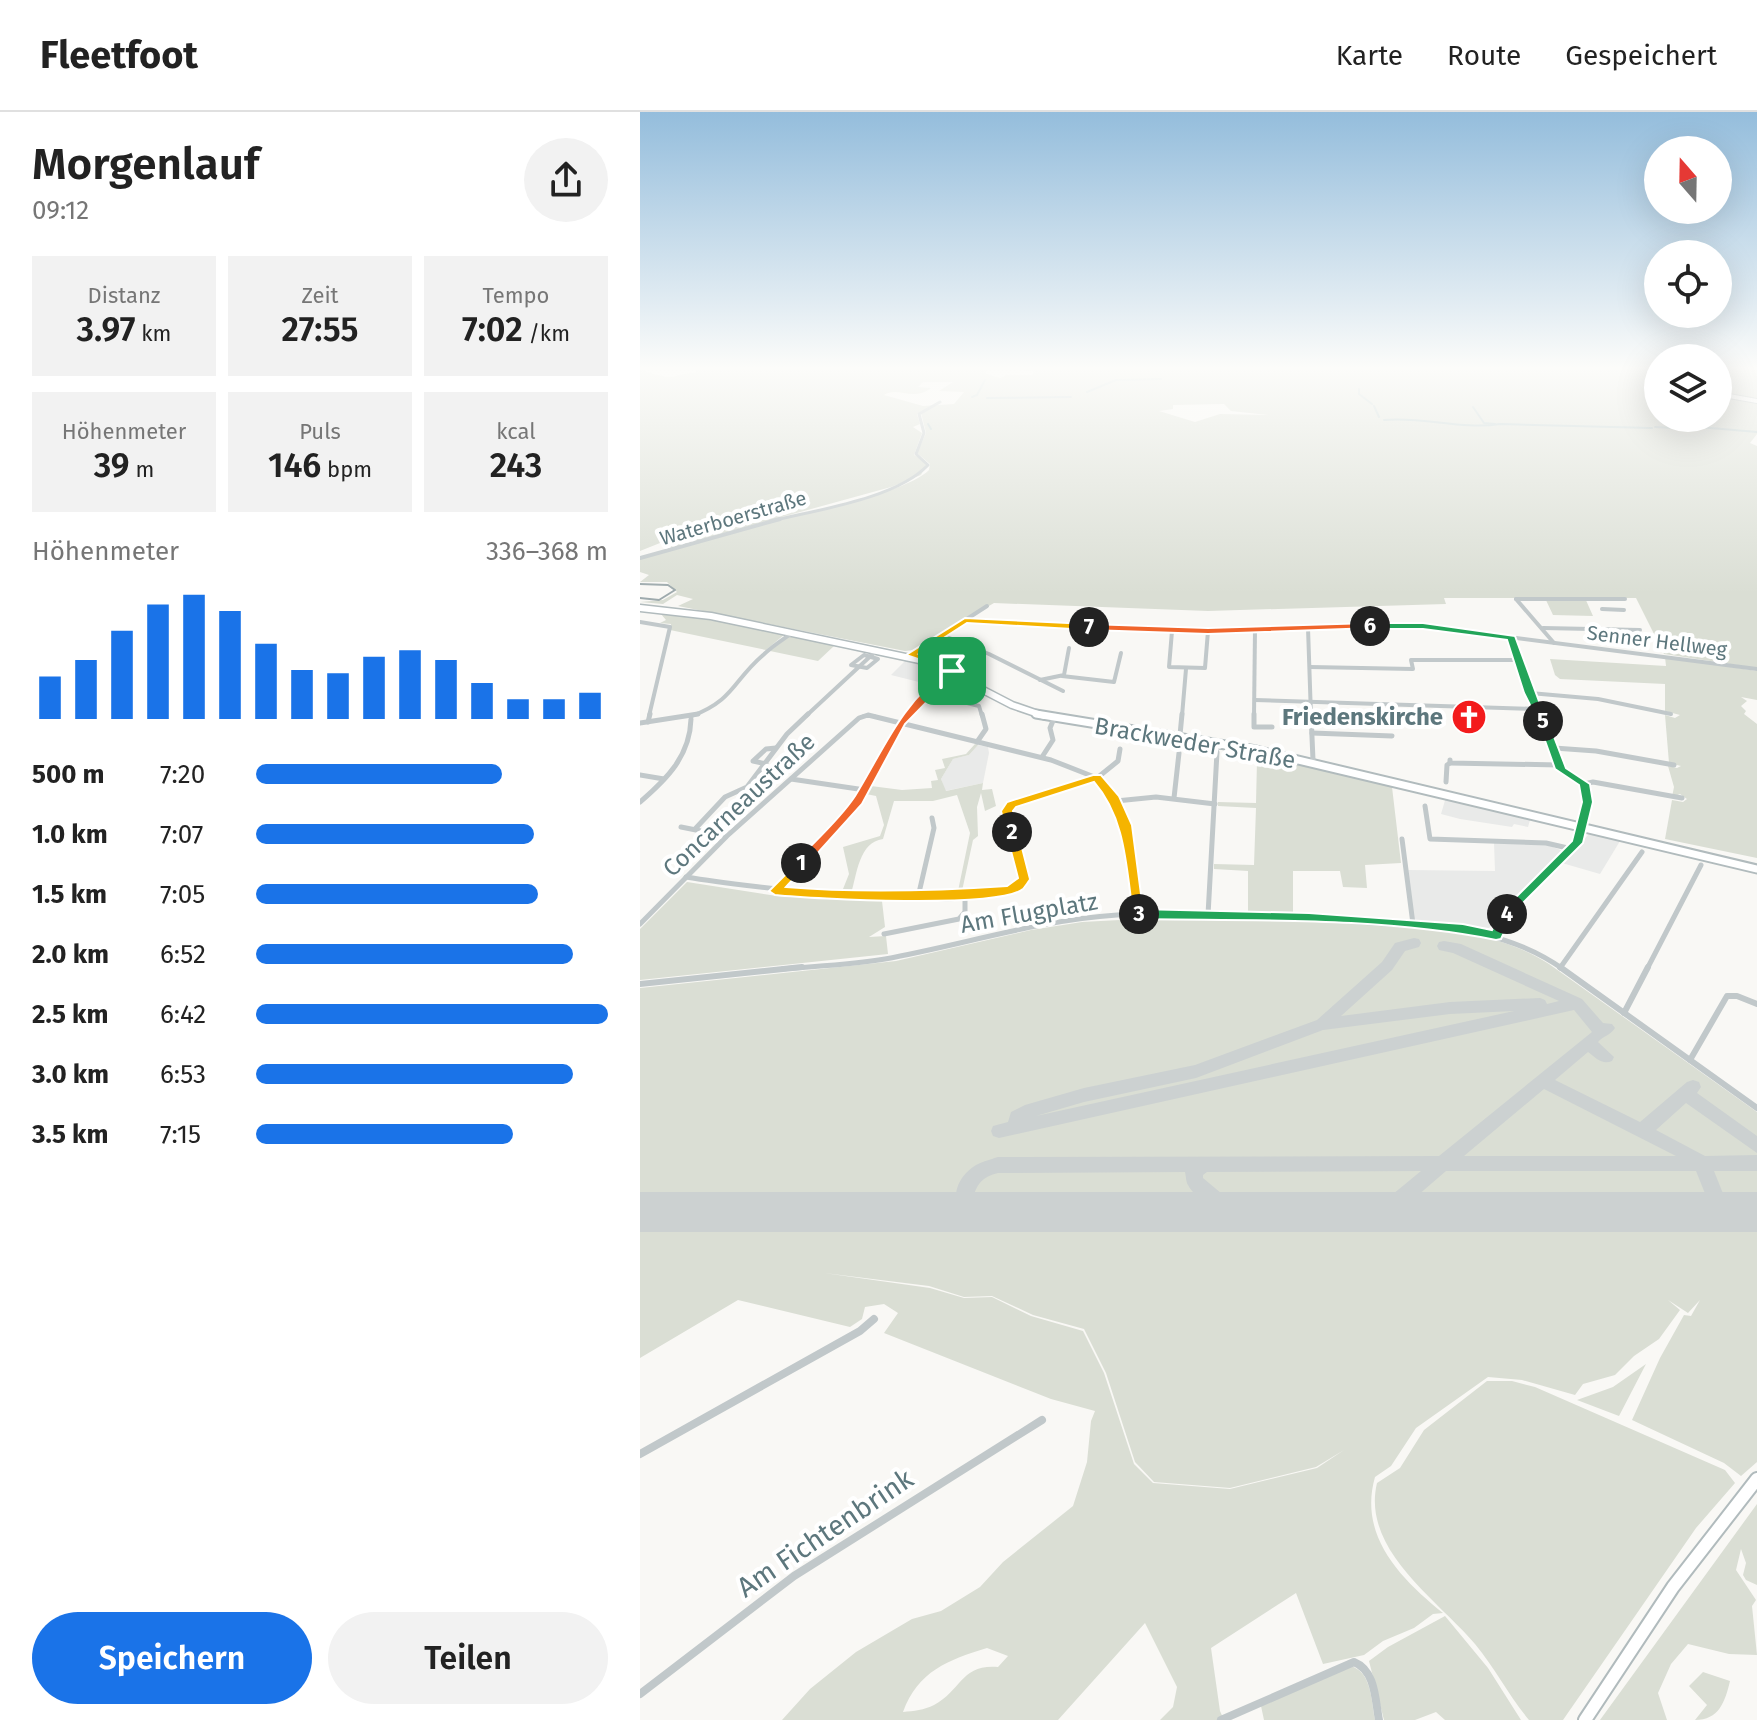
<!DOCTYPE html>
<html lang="de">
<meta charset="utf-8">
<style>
body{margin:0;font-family:"Fira Sans",sans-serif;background:#f2f2f2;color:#222;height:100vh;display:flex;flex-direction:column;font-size:30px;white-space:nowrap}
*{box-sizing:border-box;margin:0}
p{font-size:26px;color:#767676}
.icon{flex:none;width:44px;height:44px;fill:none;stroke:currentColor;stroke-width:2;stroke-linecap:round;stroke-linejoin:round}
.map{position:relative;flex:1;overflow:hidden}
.panel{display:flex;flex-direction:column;background:#fff;width:640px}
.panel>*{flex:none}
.needle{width:52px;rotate:340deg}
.tools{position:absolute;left:1004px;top:24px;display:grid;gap:16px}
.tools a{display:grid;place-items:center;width:88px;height:88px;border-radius:50%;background:#fff;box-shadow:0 8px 32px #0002;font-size:40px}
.pin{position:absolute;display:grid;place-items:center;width:68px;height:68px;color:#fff;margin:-34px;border-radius:16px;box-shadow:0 4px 12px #0006}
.km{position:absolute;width:40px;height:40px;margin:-20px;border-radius:50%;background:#222;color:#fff;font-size:22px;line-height:40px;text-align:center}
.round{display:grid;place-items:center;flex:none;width:84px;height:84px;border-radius:42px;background:#f2f2f2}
.head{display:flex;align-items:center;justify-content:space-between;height:136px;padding:0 32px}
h1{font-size:44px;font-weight:600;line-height:60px}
.metrics{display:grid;grid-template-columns:repeat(3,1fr);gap:12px;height:136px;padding:8px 32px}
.metrics div{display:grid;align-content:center;border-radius:0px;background:#f2f2f2;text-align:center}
.metrics b{font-size:34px;font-weight:600}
.metrics small{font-size:22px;font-weight:400}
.metrics p{font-size:22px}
.chart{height:224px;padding:16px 32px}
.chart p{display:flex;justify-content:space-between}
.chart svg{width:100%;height:144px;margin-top:8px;stroke:#1a73e8;stroke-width:6}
.action{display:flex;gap:16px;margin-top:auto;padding:16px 32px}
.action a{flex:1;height:92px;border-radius:48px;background:#1a73e8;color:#fff;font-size:32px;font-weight:600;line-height:92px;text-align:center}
.action a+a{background:#f2f2f2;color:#222}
ul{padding:0 32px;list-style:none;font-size:26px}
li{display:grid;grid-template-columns:128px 96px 1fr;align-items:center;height:60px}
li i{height:20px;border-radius:10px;background:#1a73e8}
header{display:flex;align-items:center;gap:48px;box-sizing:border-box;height:112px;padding:0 40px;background:#fff;border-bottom:2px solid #e0e0e0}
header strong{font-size:38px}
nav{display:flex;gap:44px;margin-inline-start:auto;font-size:28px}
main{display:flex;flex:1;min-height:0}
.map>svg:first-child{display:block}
</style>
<header>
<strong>Fleetfoot</strong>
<nav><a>Karte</a><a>Route</a><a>Gespeichert</a></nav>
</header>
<main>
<section class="panel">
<div class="head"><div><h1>Morgenlauf</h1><p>09:12</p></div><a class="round"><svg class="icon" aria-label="share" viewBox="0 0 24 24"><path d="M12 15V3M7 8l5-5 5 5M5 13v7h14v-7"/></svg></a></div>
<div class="metrics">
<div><p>Distanz</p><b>3.97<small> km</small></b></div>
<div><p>Zeit</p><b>27:55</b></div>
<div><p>Tempo</p><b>7:02<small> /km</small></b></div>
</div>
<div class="metrics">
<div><p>Höhenmeter</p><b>39<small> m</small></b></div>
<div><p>Puls</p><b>146<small> bpm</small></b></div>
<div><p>kcal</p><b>243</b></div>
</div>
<div class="chart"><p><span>Höhenmeter</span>336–368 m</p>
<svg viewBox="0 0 160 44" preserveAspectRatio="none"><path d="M5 44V31M15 44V26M25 44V17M35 44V9M45 44V6M55 44V11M65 44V21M75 44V29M85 44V30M95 44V25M105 44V23M115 44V26M125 44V33M135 44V38M145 44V38M155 44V36"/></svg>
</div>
<ul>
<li><b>500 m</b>7:20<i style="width:70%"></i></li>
<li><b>1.0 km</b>7:07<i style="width:79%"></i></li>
<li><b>1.5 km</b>7:05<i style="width:80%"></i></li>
<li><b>2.0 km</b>6:52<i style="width:90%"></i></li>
<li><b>2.5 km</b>6:42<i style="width:100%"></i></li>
<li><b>3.0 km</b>6:53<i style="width:90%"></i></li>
<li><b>3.5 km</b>7:15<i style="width:73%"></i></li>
</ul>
<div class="action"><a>Speichern</a><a>Teilen</a></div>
</section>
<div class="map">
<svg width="1117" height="1608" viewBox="0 0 1117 1608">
<rect width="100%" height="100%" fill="#f9f8f5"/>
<g fill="#e9eae9">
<polygon points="267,547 293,554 303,559 291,573 251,563"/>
<polygon points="338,633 348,635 349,641 343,671 305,679 301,667 313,647 329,643"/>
<polygon points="806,685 885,705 890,708 888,715 874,712 872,715 820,707 801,702"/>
<polygon points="949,722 980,729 960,762 922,751"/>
<polygon points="854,731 908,733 923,739 849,816 774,809 768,758 855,759"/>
</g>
<g fill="#daded4" fill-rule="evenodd">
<path d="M0 257C5 259 24 267 36 264 43 262 46 261 55 261L57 257H350L344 261 360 266 367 263H392L394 260 377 257H1005L1018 262V306H1078V257H1117V322L1110 331 1117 334V556L1024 542 996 486H945L953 504 913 503 905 486H804L806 492 568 499 354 491 274 538 265 539 38 494 53 487 37 483 23 492 0 490 23 488 37 480 27 470H0L9 463 0 460V447C30 439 59 428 89 420 130 409 264 384 289 358L290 352 277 341 286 321 281 301 284 298 277 302 280 312 273 315 282 321 274 343 284 348 286 353 281 363 251 375 55 429 41 423 49 430 33 437 25 429 0 439ZM283 270H313L299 279 324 280 314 292 283 294 244 283C258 274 273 290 291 276L278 275ZM584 292 591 299 628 303 580 302 555 310 519 299 533 297V293Z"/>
<polygon points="0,498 54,505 145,522 126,538 30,518 31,512 20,511 26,508 21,502"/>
<polygon points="148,525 151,525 195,533 178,549 130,539"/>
<polygon points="1025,545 1117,559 1117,588 1101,585 1107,589 1101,594 1106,599 1104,602 1117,612 1117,746 1025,727 1032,688 1043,690 1047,687 1040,682 1032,685 1034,675 1028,654 1037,656 1041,654 1029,651 1025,603 1035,606 1040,603 1025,599 1025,572 920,567 915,563 910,547 1026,554"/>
<path d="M335 632 338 633 329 643 313 647 301 667 306 679 343 671 342 678 352 677 356 694 345 699 341 681 337 695 338 724 333 728 322 779H318L330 721 317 683 293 689H254L243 727C219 730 217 762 211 782H201L209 762 203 735 240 724 244 713 236 684 226 682 231 674 262 678 292 676 291 669 298 668 295 658 305 656 302 647 326 642Z"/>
<polygon points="583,635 806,685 807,688 752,675 761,751 725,753 727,776 703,775 700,759 653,759 653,802 608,800 608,759 574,757 574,752 614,753 616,696 578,694 578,690 616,691 617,649 589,648 590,638 582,637"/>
<polygon points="47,770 137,784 242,789 245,815 229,825 246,824 248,842 0,868 0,817"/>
<path d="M536 805C601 807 666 809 732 813 793 818 855 817 909 852L1117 1000V1350L1101 1364 1084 1351 992 1308 1020 1246 1044 1203 1051 1204 1060 1188 1048 1201 1028 1188 1040 1198 1019 1227 994 1244 975 1263 943 1272 935 1283 882 1268 848 1265 776 1316 751 1354 735 1365C718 1424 761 1467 803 1501L793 1502 774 1516 743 1529 724 1543 683 1552 656 1481 571 1536 580 1599 584 1608H520L533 1595 537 1575 505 1511 418 1608H142L170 1577 216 1540 272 1507 301 1499 340 1475 363 1450 433 1394 447 1350 451 1309 455 1299 411 1287 244 1221 258 1201 244 1192 225 1195 222 1207 210 1215 98 1188 0 1246V876L256 849 391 818 442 810ZM184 1161 289 1174 324 1185 352 1184 393 1203 444 1217 466 1261 495 1350 514 1370 590 1376 676 1355 704 1338 677 1356 590 1377 513 1371 494 1352 464 1261 443 1219 391 1204 352 1185 324 1186 290 1176ZM347 1536 368 1544 358 1555C321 1552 322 1578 294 1593 284 1598 274 1599 263 1600 278 1559 308 1548 347 1536Z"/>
<polygon points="1006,1252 979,1304 937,1288 973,1275"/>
<path d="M847 1269H872L895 1275 1085 1358 1095 1371 1056 1416 923 1608H889C869 1584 855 1556 835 1532 798 1488 721 1438 737 1371L760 1356 784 1318Z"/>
<polygon points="1117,1392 1117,1473 1106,1468 1103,1463 1106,1451 1101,1437 1096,1458 1116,1488 1112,1494 1117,1543 1089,1542 1048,1532 1031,1552 1018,1581 1027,1608 960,1608"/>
<polygon points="805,1504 848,1556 881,1608 805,1608 796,1600 775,1608 744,1608 729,1549 748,1535"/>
<path d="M711 1554C732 1561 731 1588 735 1608H624L621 1594Z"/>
<path d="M1063 1560 1090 1569C1085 1590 1079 1608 1055 1608L1067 1593 1049 1574Z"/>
</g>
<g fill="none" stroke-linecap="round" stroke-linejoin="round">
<g stroke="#b7cacb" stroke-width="2">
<polyline points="719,277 719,282 732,292"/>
<polyline points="447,280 476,268 521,267"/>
<polyline points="332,285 337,283 345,268"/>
<polyline points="347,286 431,285"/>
<polyline points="734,294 739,305"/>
<polyline points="833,295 844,311 855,312"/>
<polyline points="1051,306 1058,314"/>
<path d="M744 308C783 304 821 318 860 312L1012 316"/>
<polyline points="288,312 291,317"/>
<polyline points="1015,315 1052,317"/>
<polyline points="1059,315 1117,320"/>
</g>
<path fill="#ccd1d1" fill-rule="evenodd" d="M774 826 779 827 781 831 779 835 765 839 752 858 701 904 810 890 900 886 905 888 907 892 919 889 813 841 799 838 797 834 799 830 804 829 821 832 942 887 963 911 972 912 975 916C971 923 963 924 958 930L974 945 972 949C962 953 956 946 948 940L915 968 1000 1010 1047 970 1053 968 1059 970 1061 975 1057 981 1117 1024V1041L1046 991 1016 1018 1065 1044 1117 1043V1059H1074L1084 1084 1075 1102 1058 1108 1052 1106 1049 1100 1052 1094 1063 1090 1066 1084 1056 1059H806L777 1084 778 1088 795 1094 798 1100 795 1106 789 1108 765 1100 763 1096 732 1108 726 1106 723 1100 726 1094 747 1087 781 1059 567 1060 563 1063V1066L588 1087 610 1094 613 1100 610 1106C593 1112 556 1089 548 1073 546 1070 546 1064 545 1060L358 1061C343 1064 335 1073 333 1088L341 1094 344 1100 341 1106 335 1108C308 1098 312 1070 333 1055 340 1050 349 1048 358 1045L799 1044 952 920 934 898 359 1026 353 1024 351 1019 353 1014 368 1010 371 1000 385 993 444 976 555 953 677 908 742 850 755 831ZM874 899 396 1004 444 990 556 966 683 918 810 902ZM904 977 1036 1044H824Z"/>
<rect fill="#ccd1d1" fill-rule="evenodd" x="0" y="1080" width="1117" height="40"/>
<defs>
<g id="secondary-far3">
<polyline points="1008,257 1018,261"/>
<polyline points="1078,282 1117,289"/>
</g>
<polyline id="secondary-far2" points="0,496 71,504 289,550 372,593 404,604"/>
<polyline id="secondary-far1" points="396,602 616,638 1117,757"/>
<polyline id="secondary" points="945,1608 1033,1475 1117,1367"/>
</defs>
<use href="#secondary-far3" stroke="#b1bbbd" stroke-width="6"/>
<use href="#secondary-far2" stroke="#b1bbbd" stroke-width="9"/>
<use href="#secondary-far1" stroke="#b1bbbd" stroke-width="11"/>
<use href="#secondary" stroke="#b1bbbd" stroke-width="16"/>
<path stroke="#c1c8ca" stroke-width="3" d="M131 409C176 398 256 387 288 353L276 342 284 321 279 302 300 290"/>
<g stroke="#c1c8ca" stroke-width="4">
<polyline points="0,446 140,407"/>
<polyline points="876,487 985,487"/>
<polyline points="876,487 914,531"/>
<polyline points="962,497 984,498"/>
<polyline points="325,508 524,519 783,514 1117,557"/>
<polyline points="0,510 30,515 9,604"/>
<polyline points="668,516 671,604"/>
<polyline points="903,516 1000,518"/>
<polyline points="532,519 529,555 565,556 568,519"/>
<polyline points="302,523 349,542 423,579"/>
<polyline points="871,526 889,581 901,604"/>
<polygon points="224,543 238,547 227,556 211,553"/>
<polyline points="271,543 347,494"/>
<polyline points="670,555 773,557 771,548 878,548"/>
<polyline points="422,564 474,570 481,541"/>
<polyline points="400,568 424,563 429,536"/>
<polyline points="288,581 339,594 342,604"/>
<polyline points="890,581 958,587 1031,602"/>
<polyline points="615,588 897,597"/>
<path d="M52 604C94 588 93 569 122 544 131 535 142 528 152 521"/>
<polyline points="166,604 236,539"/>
<polyline points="224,604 234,604"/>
<polyline points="267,604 298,569 316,556"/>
<polyline points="542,604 546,557"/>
<polyline points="614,604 615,518"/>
</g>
<g stroke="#c1c8ca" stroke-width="5">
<polyline points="614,602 614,615 632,615"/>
<polyline points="671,602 673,648"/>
<polyline points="8,610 10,602"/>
<polyline points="0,611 58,602"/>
<polyline points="672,621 752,624"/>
<polyline points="540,623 542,602"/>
<polyline points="337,630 346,617 342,602"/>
<polyline points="914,636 956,639 1034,653"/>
<polyline points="402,645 413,628 410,616 415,604"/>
<polyline points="810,648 810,651 919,653"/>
<polyline points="126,652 113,649 126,637 136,636"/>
<polyline points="0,663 24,667"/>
<polyline points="457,666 478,649 480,637"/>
<polyline points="151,667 225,678"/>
<polyline points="806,670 807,653 810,651"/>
<polyline points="944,672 953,670 1042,686"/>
<polyline points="534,686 539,641"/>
<polyline points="476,689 516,685 575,692"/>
<path d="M0 690C27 667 50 644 51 607"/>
<polyline points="785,694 790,727 906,731 932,737"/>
<polyline points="41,715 86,724"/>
<polyline points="55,717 85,685 107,675 147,622 168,602"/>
<polyline points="762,727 773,812"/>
<path d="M46 765C93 773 363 809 384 767L368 696 454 665"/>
<polyline points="135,779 219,687 269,602"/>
<polyline points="278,785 294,716 292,706"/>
<polyline points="568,803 577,640"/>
<polyline points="0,812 87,724 219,606 228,603 411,648 457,666 473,684 488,719 499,802"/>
<polyline points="244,822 319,807 325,800 325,782"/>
<polyline points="856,823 861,809 883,784 937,731 948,684 944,672 921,657 901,602"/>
<polyline points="920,856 1002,740"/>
<path d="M142 857C176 854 211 853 245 847 322 833 399 808 477 803 562 798 648 805 732 811 802 816 863 815 923 857"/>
<polyline points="1007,857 1061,753"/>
</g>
<g stroke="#c1c8ca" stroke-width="6">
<polyline points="920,855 1117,996"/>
<polyline points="0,872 162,855"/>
<polyline points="984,901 1008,855"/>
<polyline points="1050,948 1087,884 1097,884 1117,892"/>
</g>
<g stroke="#c1c8ca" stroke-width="8">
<polyline points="0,1342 220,1219 234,1207"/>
<polyline points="0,1582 154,1464 402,1308"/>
<path d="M581 1608 714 1550C736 1559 735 1588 739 1608"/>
</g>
<use href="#secondary-far3" stroke="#fff" stroke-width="4"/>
<use href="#secondary-far2" stroke="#fff" stroke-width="6"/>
<use href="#secondary-far1" stroke="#fff" stroke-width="7"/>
<use href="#secondary" stroke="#fff" stroke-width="12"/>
<polyline stroke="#9eaaad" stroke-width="2" points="0,472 28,473 35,478 19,488 0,486"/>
</g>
<linearGradient id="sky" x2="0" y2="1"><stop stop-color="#94bddc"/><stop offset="0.53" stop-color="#fcfcfa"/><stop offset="1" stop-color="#fcfcfa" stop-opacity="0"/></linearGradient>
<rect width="1117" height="482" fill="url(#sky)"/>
<path fill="#f0652b" stroke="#fff" stroke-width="2" d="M308 557 317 559 265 612 222 692 166 754H157V748C176 728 200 707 215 684 245 635 260 593 308 557Z"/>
<path fill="#f5b400" stroke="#fff" stroke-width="2" d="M372 716 378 720 390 767C390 768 384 776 383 777 359 797 174 787 135 783L129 779 161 747 168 751 146 775C220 781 292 779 367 774L378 766 366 720Z"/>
<path fill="#f5b400" stroke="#fff" stroke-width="2" d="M453 663H461L479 684 492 713 504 805 499 807 493 802C486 756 486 707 454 670L376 695 373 699 378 720 372 723 366 720 361 699 367 690Z"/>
<path fill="#22a559" stroke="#fff" stroke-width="2" d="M499 797 669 801 823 812 852 818 862 799H871L873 802 861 827 856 828C741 805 616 809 499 807L493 802Z"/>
<polygon fill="#22a559" stroke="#fff" stroke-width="2" points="903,606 908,609 926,656 950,672 953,690 943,731 867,807 862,806 862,799 932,729 942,690 939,673 915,657 898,609"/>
<polygon fill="#22a559" stroke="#fff" stroke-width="2" points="783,511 875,524 907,611 899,611 884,581 867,528 783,517 730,517 726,514 730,511"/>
<polygon fill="#f0652b" stroke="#fff" stroke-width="2" points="730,511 734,516 568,522 449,518 444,515 449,512 568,516"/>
<polygon fill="#f5b400" stroke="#fff" stroke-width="2" points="325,506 449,512 454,515 449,518 327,511 279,542 320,554 320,558 312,562 308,557 266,543"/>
<defs>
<symbol id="church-disc" viewBox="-11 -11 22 22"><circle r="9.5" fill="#f31b1c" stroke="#fff"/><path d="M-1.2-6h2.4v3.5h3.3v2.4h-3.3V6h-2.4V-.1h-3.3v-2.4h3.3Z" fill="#fff"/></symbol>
</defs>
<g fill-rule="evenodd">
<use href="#church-disc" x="809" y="585" width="40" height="40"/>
</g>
<g text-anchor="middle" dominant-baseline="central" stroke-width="8" stroke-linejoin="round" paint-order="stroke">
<g font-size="20" fill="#5d777d" stroke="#fff">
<text transform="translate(93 406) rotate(-16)">Waterboerstraße</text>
<text transform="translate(1017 529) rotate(7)">Senner Hellweg</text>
</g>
<g font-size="24" font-weight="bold" fill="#5d777d" stroke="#fff" text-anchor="end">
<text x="803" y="605">Friedenskirche</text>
</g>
<g font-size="24" fill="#5d777d" stroke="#fff">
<text transform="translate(555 631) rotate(10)">Brackweder Straße</text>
<text transform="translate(99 693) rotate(-43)">Concarneaustraße</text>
<text transform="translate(389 801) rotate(-10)">Am Flugplatz</text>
</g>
<g font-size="28" fill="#5d777d" stroke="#fff">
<text transform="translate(185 1421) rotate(-34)">Am Fichtenbrink</text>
</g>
</g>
</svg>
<div class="tools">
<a><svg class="needle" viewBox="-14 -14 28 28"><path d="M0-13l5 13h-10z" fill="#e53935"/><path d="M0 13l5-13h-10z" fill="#767676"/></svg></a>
<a><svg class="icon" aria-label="locate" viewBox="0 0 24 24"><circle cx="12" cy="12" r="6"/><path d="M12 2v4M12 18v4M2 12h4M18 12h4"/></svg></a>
<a><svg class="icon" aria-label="layers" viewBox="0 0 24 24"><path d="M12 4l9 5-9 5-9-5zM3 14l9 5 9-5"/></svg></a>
</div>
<div class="pin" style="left:312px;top:559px;background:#1e9e55"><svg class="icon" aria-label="arrive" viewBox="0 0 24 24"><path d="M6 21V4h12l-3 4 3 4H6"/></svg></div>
<b class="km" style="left:161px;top:751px">1</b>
<b class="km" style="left:372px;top:720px">2</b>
<b class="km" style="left:499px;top:802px">3</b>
<b class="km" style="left:867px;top:802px">4</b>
<b class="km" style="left:903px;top:609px">5</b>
<b class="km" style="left:730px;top:514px">6</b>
<b class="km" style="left:449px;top:515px">7</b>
</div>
</main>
